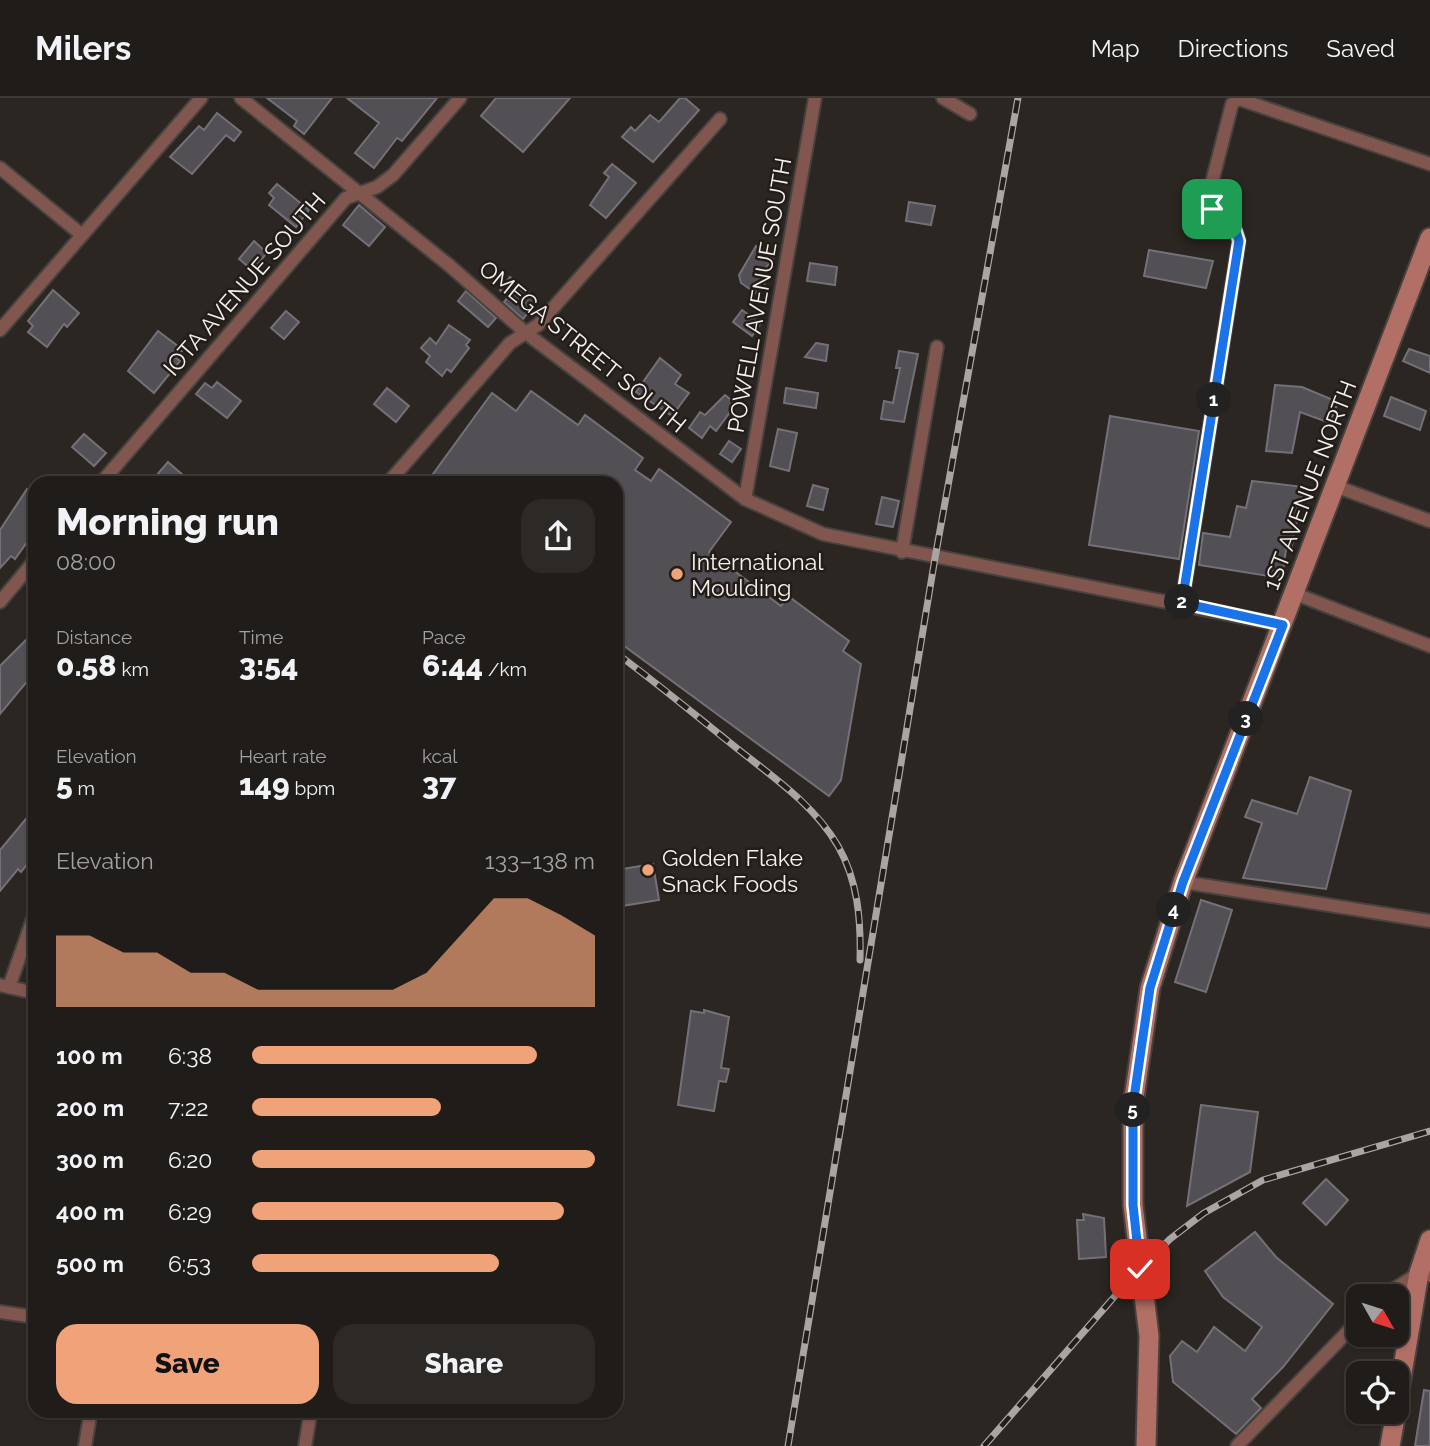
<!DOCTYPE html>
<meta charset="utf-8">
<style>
body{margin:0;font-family:Raleway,sans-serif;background:#2d2926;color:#f1f3f6;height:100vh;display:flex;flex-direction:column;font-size:26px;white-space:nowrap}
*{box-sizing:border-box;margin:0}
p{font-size:23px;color:#a2a1a2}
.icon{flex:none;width:38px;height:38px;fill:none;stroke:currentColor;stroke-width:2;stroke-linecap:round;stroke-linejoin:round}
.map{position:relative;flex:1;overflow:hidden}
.side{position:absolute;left:28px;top:378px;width:595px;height:942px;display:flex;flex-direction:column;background:#201c19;border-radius:21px;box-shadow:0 2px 5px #0004,0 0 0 2px #3d3a38}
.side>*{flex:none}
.needle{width:46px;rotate:129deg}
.fabs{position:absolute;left:1346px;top:1186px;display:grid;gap:14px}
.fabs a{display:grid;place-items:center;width:63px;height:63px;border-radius:14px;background:#201c19;box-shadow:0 2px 5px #0004,0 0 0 2px #3d3a38;font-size:35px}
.pin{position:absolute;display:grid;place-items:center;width:60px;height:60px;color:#fff;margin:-30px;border-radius:14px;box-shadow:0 4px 10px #0006}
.km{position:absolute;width:35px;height:35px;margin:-18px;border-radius:50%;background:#222;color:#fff;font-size:19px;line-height:35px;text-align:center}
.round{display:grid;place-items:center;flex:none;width:74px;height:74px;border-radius:21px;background:#2d2926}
.head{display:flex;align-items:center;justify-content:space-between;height:119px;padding:0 28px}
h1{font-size:38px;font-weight:800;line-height:52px}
.figures{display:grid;grid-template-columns:repeat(3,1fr);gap:10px;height:119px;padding:7px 28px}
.figures div{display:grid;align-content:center}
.figures b{font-size:30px;font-weight:800}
.figures small{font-size:19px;font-weight:400}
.figures p{font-size:19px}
.chart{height:196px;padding:14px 28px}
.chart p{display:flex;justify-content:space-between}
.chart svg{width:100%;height:126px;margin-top:7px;fill:#f0a279;opacity:.7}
.button{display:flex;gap:14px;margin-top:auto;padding:14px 28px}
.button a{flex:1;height:80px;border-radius:21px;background:#f0a279;color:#111;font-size:28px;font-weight:800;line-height:80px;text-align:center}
.button a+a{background:#2d2926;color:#f1f3f6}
ul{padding:0 28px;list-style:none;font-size:23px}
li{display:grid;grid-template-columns:112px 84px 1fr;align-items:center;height:52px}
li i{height:18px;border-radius:9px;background:#f0a279}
header{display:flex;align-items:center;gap:42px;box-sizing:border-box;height:98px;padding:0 35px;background:#201c19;border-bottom:2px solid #3d3a38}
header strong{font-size:33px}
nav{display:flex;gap:38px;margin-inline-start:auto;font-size:24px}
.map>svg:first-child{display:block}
</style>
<header>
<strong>Milers</strong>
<nav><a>Map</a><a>Directions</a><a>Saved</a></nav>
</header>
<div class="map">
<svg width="1430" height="1348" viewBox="0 0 1430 1348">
<rect width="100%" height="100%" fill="#2b2621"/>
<g fill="#524f55" stroke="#747077" stroke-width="2">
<polygon points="267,0 332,0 304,36 294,28 297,23"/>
<polygon points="347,0 437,0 402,43 397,40 374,70 355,55 379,25"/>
<polygon points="496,0 570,0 523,54 481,18"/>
<polygon points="680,0 685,0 699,12 653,64 622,39 631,29 635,33 650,17 659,24"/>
<polygon points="217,15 241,34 234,43 226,37 192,76 170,59 199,28 204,32"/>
<polygon points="612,66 636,85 606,120 590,107 609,79 604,75"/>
<polygon points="277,86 309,112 296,129 269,107 274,100 269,95"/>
<polygon points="909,104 935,108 931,127 906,123"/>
<polygon points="359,107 385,129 369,148 343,127"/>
<polygon points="254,143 267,155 252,172 239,161"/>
<polygon points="756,148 773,161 761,176 768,181 757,196 741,185 739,177"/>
<polygon points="1149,152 1213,163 1206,190 1144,178"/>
<polygon points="810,165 837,169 835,187 807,183"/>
<polygon points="510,179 538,202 523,221 504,204 508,199 500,192"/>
<polygon points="53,192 79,215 67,229 64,226 47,249 28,234 33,228 28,223"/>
<polygon points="466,193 496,220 488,229 458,203"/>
<polygon points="742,212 761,225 752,238 733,224"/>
<polygon points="286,213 299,224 284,241 271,230"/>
<polygon points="449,227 470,242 466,247 469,250 451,274 447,271 442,278 426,264 430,258 421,250 430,240 436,246"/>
<polygon points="158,233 183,252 176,260 180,263 154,295 128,273"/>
<polygon points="816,245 828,247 826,263 805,259"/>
<polygon points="1409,251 1430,258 1430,275 1403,263"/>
<polygon points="899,253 918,256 904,324 881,321 884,303 893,305 900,270 896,270"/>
<polygon points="660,260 681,277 675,286 689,295 672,318 636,294"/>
<polygon points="217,284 241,303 227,320 196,296 205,285 212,290"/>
<polygon points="1275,287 1302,289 1338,304 1330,325 1300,314 1292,355 1266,353"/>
<polygon points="387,290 409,308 396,324 374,306"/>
<polygon points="786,290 818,295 816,310 784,305"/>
<polygon points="531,293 578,327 585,317 643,360 635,372 651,383 659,371 731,424 709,454 781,508 788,498 849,543 843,553 861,566 841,682 829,698 616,542 616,385 446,385 433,376 492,295 516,313"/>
<polygon points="725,297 736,306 716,333 710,328 702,340 689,330 700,314 705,317"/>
<polygon points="1391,299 1426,313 1420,332 1384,318"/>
<polygon points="1110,318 1199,333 1179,461 1089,447"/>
<polygon points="778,331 797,335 789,373 770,368"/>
<polygon points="84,336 106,355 94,368 72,349"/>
<polygon points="729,343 741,351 732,364 720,356"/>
<polygon points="168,364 192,385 150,385"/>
<polygon points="1252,383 1304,389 1291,452 1286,451 1282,480 1199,467 1203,435 1230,439 1237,408 1246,410"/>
<polygon points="813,387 828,391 823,412 807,408"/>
<polygon points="27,391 35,398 35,433 15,461 11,458 0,470 0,432"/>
<polygon points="882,399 899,403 893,429 876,426"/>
<polygon points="35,533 35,574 0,616 0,568"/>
<polygon points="1310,679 1351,693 1326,791 1243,780 1262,725 1245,719 1252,702 1297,716"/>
<polygon points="35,710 35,757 21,774 18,771 0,793 0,752"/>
<polygon points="653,766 659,802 616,809 616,772"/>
<polygon points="1201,802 1232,812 1206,894 1175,884"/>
<polygon points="704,912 729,919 721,970 729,971 726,984 719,983 714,1013 678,1007 691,913 704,915"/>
<polygon points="1201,1007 1258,1014 1250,1074 1187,1108"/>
<polygon points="1326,1081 1348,1102 1326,1127 1303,1105"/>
<polygon points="1083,1116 1104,1120 1106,1159 1079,1161 1077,1122 1084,1122"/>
<polygon points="1255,1134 1276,1159 1333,1206 1283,1269 1252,1301 1261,1310 1236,1336 1173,1284 1170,1258 1182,1243 1197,1254 1214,1229 1245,1253 1262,1229 1223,1199 1205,1173"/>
<polygon points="1424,1292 1430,1293 1430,1348 1415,1348"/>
</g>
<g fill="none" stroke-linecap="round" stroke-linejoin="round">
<defs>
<g id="street">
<polyline points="241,0 450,168 526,235 745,401 823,436 1283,527"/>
<polyline points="943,0 970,16"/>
<polyline points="1239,1 1430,66"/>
<polyline points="0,70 82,137"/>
<polyline points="0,232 201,0"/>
<polyline points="101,385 346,100 377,89 393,77 460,0"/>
<polyline points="388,385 510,245 538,227 720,21"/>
<polyline points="1335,388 1430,423"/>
<polyline points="745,401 815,0"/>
<polyline points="902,454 937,249"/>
<polyline points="1293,495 1430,548"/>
<polyline points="0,504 35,462"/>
<path d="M1182 505 1239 143C1234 123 1215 119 1208 100L1232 6 1239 0"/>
<polyline points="1183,784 1430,823"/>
<polyline points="0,887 35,895"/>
<polyline points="9,889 35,815"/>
<polyline points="1382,1199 1419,1175 1430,1177"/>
<polyline points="0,1214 35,1219"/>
<polyline points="85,1348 91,1312"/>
<polyline points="305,1348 311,1312"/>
<polyline points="1237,1348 1358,1223"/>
</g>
<g id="secondary">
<polyline points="1396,1311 1419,1175 1430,1142"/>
<polyline points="1146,1348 1149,1238 1133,1107 1133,1007 1150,890 1183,784 1430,140"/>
<polyline points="1390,1348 1396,1314"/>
</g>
</defs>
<use href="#street" stroke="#47423e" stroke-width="16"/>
<use href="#secondary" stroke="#47423e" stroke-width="23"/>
<use href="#street" stroke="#80564f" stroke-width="12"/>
<use href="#secondary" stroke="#b26f65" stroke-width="19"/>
<defs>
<g id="rail">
<path d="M616 555C657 585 695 617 734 648 770 677 814 706 838 748 858 783 861 822 860 862"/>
<polyline points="788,1348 935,460 1018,0"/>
<polyline points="984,1348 1129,1182 1170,1141 1204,1115 1263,1082 1430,1033"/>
</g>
</defs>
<use href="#rail" stroke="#aaa5a2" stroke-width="7"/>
<use href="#rail" stroke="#221d18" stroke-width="4.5" stroke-dasharray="13" stroke-linecap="butt"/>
</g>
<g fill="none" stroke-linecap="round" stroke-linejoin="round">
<defs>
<polyline id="route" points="1140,1171 1133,1107 1133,1007 1150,890 1183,784 1283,527 1182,505 1239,143 1235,130 1212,111"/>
</defs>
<use href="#route" stroke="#fff" stroke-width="14"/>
<use href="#route" stroke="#1a73e8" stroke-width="9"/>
</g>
<g fill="#f0a279" stroke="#221d18" stroke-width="2.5">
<circle cx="677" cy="476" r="7"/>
<circle cx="648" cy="772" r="7"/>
</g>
<g text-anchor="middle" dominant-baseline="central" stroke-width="5" stroke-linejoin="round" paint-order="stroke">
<g font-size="23" fill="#f5f1ee" stroke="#221d18">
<text transform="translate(244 186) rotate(-49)">IOTA AVENUE SOUTH</text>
<text transform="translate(759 197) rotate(-80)">POWELL AVENUE SOUTH</text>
<text transform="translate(583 248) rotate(39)">OMEGA STREET SOUTH</text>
<text transform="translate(1309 387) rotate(-69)">1ST AVENUE NORTH</text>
</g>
<g font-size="23" fill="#f5f1ee" stroke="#221d18" text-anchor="start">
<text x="691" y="463">International<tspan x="691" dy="26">Moulding</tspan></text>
<text x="662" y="759">Golden Flake<tspan x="662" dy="26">Snack Foods</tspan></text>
</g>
</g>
</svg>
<div class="fabs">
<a><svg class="needle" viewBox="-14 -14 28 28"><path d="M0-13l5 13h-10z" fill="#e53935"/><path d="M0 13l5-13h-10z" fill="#a2a1a2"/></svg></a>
<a><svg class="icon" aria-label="locate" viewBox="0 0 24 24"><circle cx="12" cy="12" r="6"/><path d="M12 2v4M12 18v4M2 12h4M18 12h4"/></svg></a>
</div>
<div class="pin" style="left:1212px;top:111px;background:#1e9e55"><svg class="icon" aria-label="arrive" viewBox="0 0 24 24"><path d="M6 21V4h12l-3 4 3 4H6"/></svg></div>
<div class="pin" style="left:1140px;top:1171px;background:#d93025"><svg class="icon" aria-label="check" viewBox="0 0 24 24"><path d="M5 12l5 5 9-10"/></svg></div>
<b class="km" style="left:1214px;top:302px">1</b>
<b class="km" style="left:1182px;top:504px">2</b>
<b class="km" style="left:1246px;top:621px">3</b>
<b class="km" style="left:1174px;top:812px">4</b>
<b class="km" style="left:1133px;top:1012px">5</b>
<section class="side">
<div class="head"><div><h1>Morning run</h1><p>08:00</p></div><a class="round"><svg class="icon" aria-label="share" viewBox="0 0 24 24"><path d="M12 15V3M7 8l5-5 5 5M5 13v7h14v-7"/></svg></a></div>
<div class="figures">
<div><p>Distance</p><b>0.58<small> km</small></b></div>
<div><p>Time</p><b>3:54</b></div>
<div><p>Pace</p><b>6:44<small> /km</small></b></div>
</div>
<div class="figures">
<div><p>Elevation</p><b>5<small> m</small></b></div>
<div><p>Heart rate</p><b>149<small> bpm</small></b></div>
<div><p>kcal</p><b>37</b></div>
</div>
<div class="chart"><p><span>Elevation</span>133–138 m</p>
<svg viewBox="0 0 160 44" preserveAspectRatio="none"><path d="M0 44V19L10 19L20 25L30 25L40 32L50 32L60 38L70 38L80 38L90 38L100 38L110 32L120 19L130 6L140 6L150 12L160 19V44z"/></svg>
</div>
<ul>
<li><b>100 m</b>6:38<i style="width:83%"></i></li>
<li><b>200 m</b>7:22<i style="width:55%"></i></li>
<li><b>300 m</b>6:20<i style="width:100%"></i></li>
<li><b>400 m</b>6:29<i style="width:91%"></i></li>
<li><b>500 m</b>6:53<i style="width:72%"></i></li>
</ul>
<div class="button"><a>Save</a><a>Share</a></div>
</section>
</div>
